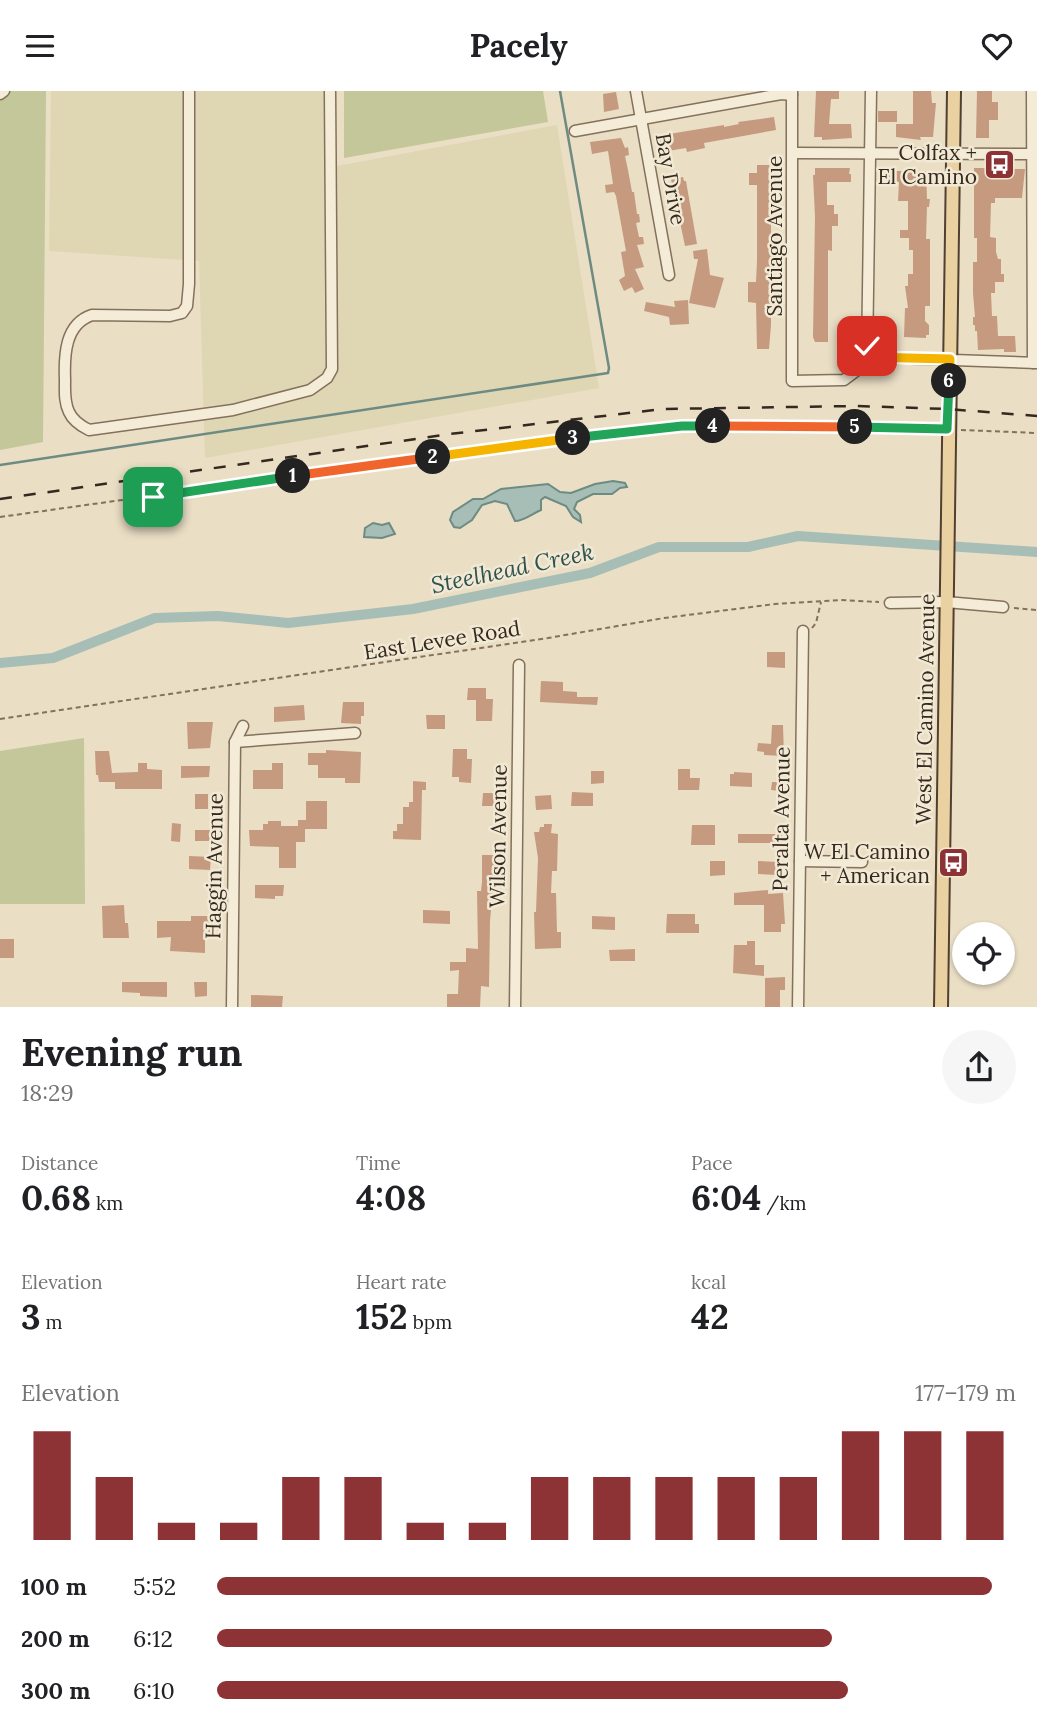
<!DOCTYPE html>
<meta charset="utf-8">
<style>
body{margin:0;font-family:Lora,serif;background:#f6f6f6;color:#202124;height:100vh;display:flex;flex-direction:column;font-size:26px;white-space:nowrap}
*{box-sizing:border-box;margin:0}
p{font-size:23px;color:#757577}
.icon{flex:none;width:38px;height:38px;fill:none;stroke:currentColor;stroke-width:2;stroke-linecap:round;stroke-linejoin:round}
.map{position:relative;height:916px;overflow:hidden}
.details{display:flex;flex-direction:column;background:#fff;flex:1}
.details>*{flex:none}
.controls{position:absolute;left:952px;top:831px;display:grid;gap:14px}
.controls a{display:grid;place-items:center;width:63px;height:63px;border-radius:50%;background:#fff;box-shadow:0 2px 5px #0004;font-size:35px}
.pin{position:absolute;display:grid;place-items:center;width:60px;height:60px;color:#fff;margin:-30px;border-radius:14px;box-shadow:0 4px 10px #0006}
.km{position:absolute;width:35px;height:35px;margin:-18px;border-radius:50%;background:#222;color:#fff;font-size:19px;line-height:35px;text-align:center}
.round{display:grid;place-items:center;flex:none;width:74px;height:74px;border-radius:37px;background:#f6f6f6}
.head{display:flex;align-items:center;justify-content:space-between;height:119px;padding:0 21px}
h1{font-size:38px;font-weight:700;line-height:52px}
.stats{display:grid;grid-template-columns:repeat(3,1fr);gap:10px;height:119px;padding:7px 21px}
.stats div{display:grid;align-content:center}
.stats b{font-size:35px;font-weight:700}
.stats small{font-size:19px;font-weight:400}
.stats p{font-size:19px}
.chart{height:196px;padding:14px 21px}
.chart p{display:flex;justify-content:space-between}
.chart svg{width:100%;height:126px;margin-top:7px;stroke:#8d3335;stroke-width:6}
ul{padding:0 21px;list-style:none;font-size:23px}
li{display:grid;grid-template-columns:112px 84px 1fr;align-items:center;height:52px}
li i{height:18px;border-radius:9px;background:#8d3335}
header{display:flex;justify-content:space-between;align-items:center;height:91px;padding:0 21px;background:#fff;font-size:32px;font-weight:700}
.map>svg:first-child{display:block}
</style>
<header><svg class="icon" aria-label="menu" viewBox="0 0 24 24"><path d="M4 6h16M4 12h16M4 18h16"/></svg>Pacely<svg class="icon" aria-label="heart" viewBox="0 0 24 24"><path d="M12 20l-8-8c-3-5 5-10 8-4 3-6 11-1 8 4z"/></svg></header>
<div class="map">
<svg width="1037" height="917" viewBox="0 0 1037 917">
<rect width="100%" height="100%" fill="#eadec5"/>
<polygon fill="#dfd7b3" points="51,0 325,0 326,77 557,34 599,297 205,367 199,170 49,160"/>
<g fill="#c3c79a">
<polygon points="0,0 46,0 43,351 0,359"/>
<polygon points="344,0 543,0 548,31 344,67"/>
<polygon points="84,647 85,813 0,813 0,660"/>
</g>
<g fill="#a6beb6" stroke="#6e8b83" stroke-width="2">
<path d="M613 390 625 392 627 396 620 397 612 403H593L577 411 574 418 580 424 581 431 573 426 566 415 545 406 541 409V419C533 422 524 430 515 430L507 413 495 410 482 414 472 429 460 437 454 436 450 429 453 421 473 408H483L501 398 548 393 560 401 571 402 595 393Z"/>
<polygon points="373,432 382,434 389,432 395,443 382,447 364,446 365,437"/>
</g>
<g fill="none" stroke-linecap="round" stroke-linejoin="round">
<polyline stroke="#6e8b83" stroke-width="2.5" points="0,374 608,282 609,277 560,0"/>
<polyline stroke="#a6beb6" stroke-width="10" points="0,572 53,567 155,527 218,525 288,532 413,518 590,482 659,456 748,456 798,445 1037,461"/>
</g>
<g fill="#c59a7f">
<polygon points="816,0 839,0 839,8 831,8 829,33 851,33 852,47 822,49 822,46 814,46"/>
<polygon points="913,0 931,0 932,12 936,12 933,46 920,46 921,49 896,46 896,33 913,33"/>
<polygon points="977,0 992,0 992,11 998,11 998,29 989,29 989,47 976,47"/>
<polygon points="616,1 619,18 604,21 603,3"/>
<rect x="878" y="20" width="19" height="11"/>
<polygon points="774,26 776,39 704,52 705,57 687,61 686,57 668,60 669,68 662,70 658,47 663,46 663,44 724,34 724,36 739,33 738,31"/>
<polygon points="621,47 625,57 628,56 629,64 625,65 628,79 632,101 634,101 637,123 639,123 640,131 636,132 639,146 643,146 644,153 637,154 644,176 635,178 644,198 635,202 632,196 624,200 619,189 625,185 621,161 626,160 616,105 614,101 606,102 605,94 613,93 608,60 592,63 590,51"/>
<polygon points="757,74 769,74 771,83 771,234 769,258 757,258 756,212 748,211 748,191 756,191 757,170 757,94 749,94 749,82 757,82"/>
<polygon points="815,77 850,77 849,83 851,83 851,91 827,91 827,114 834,114 834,123 838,123 838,135 832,135 832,160 828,159 828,251 815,251 813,246 815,126 813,84 815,84"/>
<polygon points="974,77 986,77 986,86 1011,86 1011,78 1025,78 1022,107 995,107 995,112 991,112 990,146 996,147 996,161 998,168 1001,168 1001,183 1004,183 1004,191 995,191 995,202 991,202 992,225 997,225 998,245 1015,245 1016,261 1004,261 1004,258 978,259 977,240 975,240 975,234 973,234 973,226 975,226 973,202 973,171 977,171 977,147 974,147"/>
<polygon points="887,80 926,80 927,108 930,108 929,116 927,116 926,148 930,148 930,215 925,215 925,230 929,234 929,244 926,244 926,247 904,246 905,217 908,217 905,195 908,195 908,183 913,183 913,159 909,159 909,147 900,147 900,139 908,139 908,110 898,110 899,91 887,91"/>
<polygon points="683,86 684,90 686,90 697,153 685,155 671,88"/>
<polygon points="707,158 710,184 724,187 715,217 689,212 698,168 694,168 693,160"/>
<polygon points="688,209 689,233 670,234 669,226 644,220 646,211 675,216 674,210"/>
<polygon points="767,561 785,561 785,577 767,576"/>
<polygon points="541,590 563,591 563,600 577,601 577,606 598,606 597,614 540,611"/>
<polygon points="468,597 486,597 486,608 493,608 492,630 476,630 476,609 467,609"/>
<polygon points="343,611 364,611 364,625 361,625 361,633 341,632"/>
<polygon points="304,614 305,629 274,631 274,616"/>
<polygon points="426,624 445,624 445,638 427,638"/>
<polygon points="187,631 213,631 210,657 188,658"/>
<polygon points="772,634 783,634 784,665 764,664 764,661 757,660 758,652 771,653"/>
<polygon points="453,658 467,658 467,668 472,668 471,692 459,691 459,686 452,686"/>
<polygon points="326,659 361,661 360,692 345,692 345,687 318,687 318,674 308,674 308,662 326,662"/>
<polygon points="95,660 109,660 112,682 138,681 138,672 147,672 147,678 162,679 162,698 115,698 115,691 99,691 98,684 96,684"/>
<polygon points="272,672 283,672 283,698 253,698 253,679 272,679"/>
<polygon points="181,675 210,675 209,686 181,687"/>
<polygon points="678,678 690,678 690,687 700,687 699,699 678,699"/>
<polygon points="591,680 604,680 604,692 591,693"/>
<polygon points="734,681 752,682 752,696 730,695 730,683 734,683"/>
<polygon points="777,687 786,687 786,696 783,696 783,700 771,699 772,691 777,691"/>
<polygon points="413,690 426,691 426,699 422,699 421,749 393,748 393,740 397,740 397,733 403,733 403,716 409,716 409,711 413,711"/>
<polygon points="572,701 593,702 593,715 571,715"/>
<polygon points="483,702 501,702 500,715 482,715"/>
<rect x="195" y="703" width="13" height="15"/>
<polygon points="551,704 552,718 536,719 535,705"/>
<polygon points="306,710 327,710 327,738 305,738 305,751 296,751 296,777 279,777 279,756 250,755 249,739 263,739 263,733 268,733 268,730 281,730 281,735 298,735 298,729 306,729"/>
<polygon points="172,732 181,733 180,751 171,750"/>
<polygon points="544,733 552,733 551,742 558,743 557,780 552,780 551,802 556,802 557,841 561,841 561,857 535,858 534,821 536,821 538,767 534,741 539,741 540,736 544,736"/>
<polygon points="692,734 715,734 715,754 691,754"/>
<rect x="195" y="739" width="15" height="11"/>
<rect x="738" y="743" width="44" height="9"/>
<polygon points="482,764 495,764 495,777 493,777 494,808 492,808 490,830 489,896 481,895 480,916 447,916 447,903 458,903 459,879 450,880 450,871 466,871 466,857 478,858 477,800 481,800 482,791"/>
<polygon points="189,765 211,766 210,779 189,778"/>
<polygon points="710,770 725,770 725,784 710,785"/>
<polygon points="758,770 778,771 778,784 758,783"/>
<polygon points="255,794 284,794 283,805 275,805 275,808 255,807"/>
<polygon points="768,799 768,803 783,802 785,833 781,833 781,841 764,841 764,814 734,814 734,802"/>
<polygon points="124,814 125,832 128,832 129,847 103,847 102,815"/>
<polygon points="423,819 450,820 450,833 423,832"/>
<polygon points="667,823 695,823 695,833 699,833 699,842 666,842"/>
<polygon points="191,825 211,825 211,846 205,846 205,862 170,860 171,846 157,847 157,830 191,830"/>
<polygon points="592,825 615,826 615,839 592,838"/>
<rect x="0" y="848" width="14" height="19"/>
<polygon points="747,850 755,850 755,874 764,874 764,885 733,882 734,854 747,854"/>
<polygon points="635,858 635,870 610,870 609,859"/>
<polygon points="785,886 785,899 780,899 780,916 765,916 765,887"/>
<polygon points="122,891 167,891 167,906 140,905 140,902 122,901"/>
<polygon points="194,891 207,891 207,905 195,906"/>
<polygon points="251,904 283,905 282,916 251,916"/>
</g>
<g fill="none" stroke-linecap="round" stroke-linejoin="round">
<defs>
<g id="minor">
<path d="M189 0V193L187 215 182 222 170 225 92 224C65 233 64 264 65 289 65 300 64 311 69 321 73 330 81 335 89 339L233 319 310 299 327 287 332 278 330 0"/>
<polyline points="636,0 669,184"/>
<polyline points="792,0 792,290 844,289 856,280 867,266 1037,272"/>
<polyline points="1032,0 1033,272"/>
<polyline points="0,3 4,0"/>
<polyline points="575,40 781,3 792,4"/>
<polyline points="794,62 1036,63"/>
<polyline points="867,266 871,0"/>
<polyline points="890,512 946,511 1003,516"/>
<polyline points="235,651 355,642"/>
<polyline points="800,770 862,771"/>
<polyline points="232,917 235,651 243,635"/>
<polyline points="515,917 519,574"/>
<polyline points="798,917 803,540"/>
</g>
<polyline id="major" points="941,917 954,0"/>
</defs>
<use href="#minor" stroke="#83715d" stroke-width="13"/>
<use href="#major" stroke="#513f31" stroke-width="16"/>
<g stroke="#83715d" stroke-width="2" stroke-dasharray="5 3.5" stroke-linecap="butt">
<polyline points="961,339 1037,342"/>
<polyline points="0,426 524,353 682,335 762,334 938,338"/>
<polyline points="1014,517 1037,519"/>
<polyline points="812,537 816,532 821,511"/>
<polyline points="0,628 548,547 664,527 775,513 840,509 879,511"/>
</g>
<use href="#minor" stroke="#f5ecd8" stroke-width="10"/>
<use href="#major" stroke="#ead1a1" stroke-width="12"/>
<polyline stroke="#35291f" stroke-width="2.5" stroke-dasharray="12 12" stroke-linecap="butt" points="0,408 450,343 663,318 857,315 948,318 1037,325"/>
</g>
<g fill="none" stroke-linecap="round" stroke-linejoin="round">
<defs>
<polyline id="split-1" points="153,406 293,385"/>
<polyline id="split-2" points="293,385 433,366"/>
<polyline id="split-3" points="433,366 573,347"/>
<polyline id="split-4" points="573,347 682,335 713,335"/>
<polyline id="split-5" points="713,335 855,336"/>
<polyline id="split-6" points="855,336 947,338 949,290"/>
<polyline id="split-7" points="867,255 867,266 950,268 949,290"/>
</defs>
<use href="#split-1" stroke="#fff" stroke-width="14"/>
<use href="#split-2" stroke="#fff" stroke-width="14"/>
<use href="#split-3" stroke="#fff" stroke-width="14"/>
<use href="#split-4" stroke="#fff" stroke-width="14"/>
<use href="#split-5" stroke="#fff" stroke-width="14"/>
<use href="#split-6" stroke="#fff" stroke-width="14"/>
<use href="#split-7" stroke="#fff" stroke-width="14"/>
<use href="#split-1" stroke="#22a559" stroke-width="9"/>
<use href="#split-2" stroke="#f0652b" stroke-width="9"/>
<use href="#split-3" stroke="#f5b400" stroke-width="9"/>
<use href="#split-4" stroke="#22a559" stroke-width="9"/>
<use href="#split-5" stroke="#f0652b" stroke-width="9"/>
<use href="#split-6" stroke="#22a559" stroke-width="9"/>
<use href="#split-7" stroke="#f5b400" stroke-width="9"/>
</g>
<defs>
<symbol id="bus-square" viewBox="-11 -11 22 22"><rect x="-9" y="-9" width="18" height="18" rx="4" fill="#8d3335" stroke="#f2e9d4"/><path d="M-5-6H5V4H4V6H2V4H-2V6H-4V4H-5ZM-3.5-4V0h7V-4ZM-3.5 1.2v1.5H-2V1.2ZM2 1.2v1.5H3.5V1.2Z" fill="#fff"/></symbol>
</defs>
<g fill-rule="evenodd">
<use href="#bus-square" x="982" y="56" width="35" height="35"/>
<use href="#bus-square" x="936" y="754" width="35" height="35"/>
</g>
<g text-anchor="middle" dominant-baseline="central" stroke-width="5" stroke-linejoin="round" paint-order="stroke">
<g font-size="21" fill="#35291f" stroke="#f2e9d4" text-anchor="end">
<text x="977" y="61">Colfax +<tspan x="977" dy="24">El Camino</tspan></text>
<text x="930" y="760">W El Camino<tspan x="930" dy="24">+ American</tspan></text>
</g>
<g font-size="21" fill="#35291f" stroke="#f2e9d4">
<text transform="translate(671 88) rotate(80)">Bay Drive</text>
<text transform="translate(774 145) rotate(-90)">Santiago Avenue</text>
<text transform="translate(442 549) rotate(-9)">East Levee Road</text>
<text transform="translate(925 618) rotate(-89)">West El Camino Avenue</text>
<text transform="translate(781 728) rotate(-89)">Peralta Avenue</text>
<text transform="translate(498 745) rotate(-89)">Wilson Avenue</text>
<text transform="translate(214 775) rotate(-89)">Haggin Avenue</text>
</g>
<g font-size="23" font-style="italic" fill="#305350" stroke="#f2e9d4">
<text transform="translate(512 477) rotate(-12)">Steelhead Creek</text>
</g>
</g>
</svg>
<div class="controls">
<a><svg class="icon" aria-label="locate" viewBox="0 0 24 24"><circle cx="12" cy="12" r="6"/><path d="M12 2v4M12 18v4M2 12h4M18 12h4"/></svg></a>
</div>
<div class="pin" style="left:153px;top:406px;background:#1e9e55"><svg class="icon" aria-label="arrive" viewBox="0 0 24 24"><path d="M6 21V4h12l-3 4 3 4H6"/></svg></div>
<div class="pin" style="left:867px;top:255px;background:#d93025"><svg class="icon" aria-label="check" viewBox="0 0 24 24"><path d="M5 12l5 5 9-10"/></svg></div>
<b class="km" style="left:293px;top:385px">1</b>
<b class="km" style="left:433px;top:366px">2</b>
<b class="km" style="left:573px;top:347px">3</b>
<b class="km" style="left:713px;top:335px">4</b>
<b class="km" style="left:855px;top:336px">5</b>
<b class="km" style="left:949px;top:290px">6</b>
</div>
<section class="details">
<div class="head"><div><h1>Evening run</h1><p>18:29</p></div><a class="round"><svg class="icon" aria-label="share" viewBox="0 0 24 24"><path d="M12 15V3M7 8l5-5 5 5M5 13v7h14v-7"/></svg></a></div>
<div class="stats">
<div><p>Distance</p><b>0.68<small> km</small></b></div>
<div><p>Time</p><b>4:08</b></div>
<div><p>Pace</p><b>6:04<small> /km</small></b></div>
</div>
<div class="stats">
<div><p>Elevation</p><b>3<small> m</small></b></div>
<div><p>Heart rate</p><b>152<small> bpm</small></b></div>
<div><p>kcal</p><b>42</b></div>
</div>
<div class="chart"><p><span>Elevation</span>177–179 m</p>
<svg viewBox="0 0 160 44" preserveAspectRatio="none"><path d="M5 44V6M15 44V22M25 44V38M35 44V38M45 44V22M55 44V22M65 44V38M75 44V38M85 44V22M95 44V22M105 44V22M115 44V22M125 44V22M135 44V6M145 44V6M155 44V6"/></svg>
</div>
<ul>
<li><b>100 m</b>5:52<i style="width:97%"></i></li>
<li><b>200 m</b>6:12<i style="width:77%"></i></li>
<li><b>300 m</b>6:10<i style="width:79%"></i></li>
</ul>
</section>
